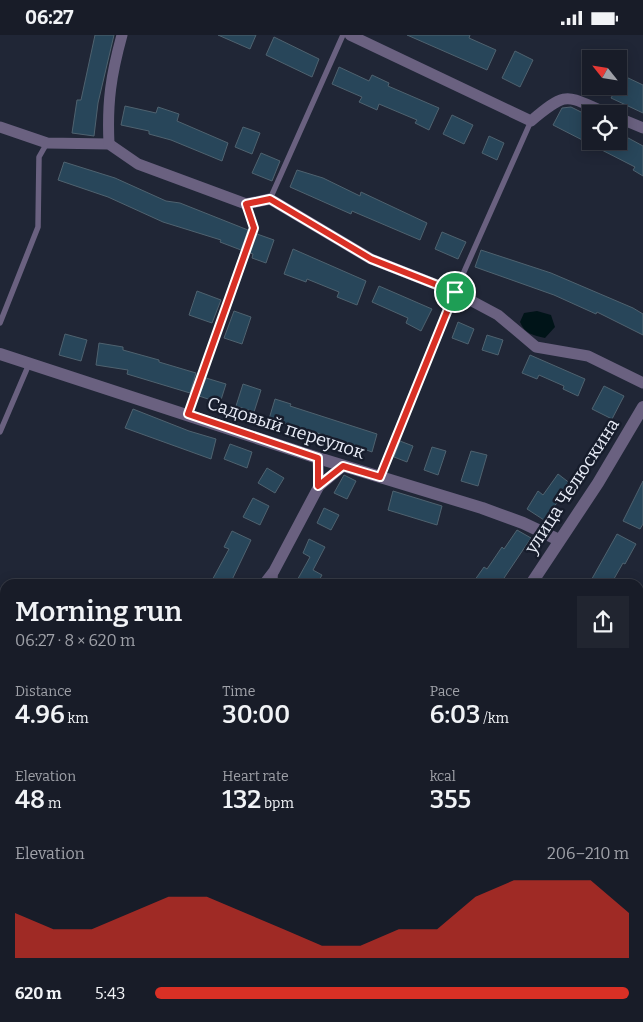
<!DOCTYPE html>
<meta charset="utf-8">
<style>
body{margin:0;font-family:Bitter,serif;background:#212530;color:#f1f3f6;height:100vh;display:flex;flex-direction:column;font-size:19px;white-space:nowrap}
*{box-sizing:border-box;margin:0}
p{font-size:16px;color:#9fa1a8}
.icon{flex:none;width:28px;height:28px;fill:none;stroke:currentColor;stroke-width:2;stroke-linecap:round;stroke-linejoin:round}
.map{position:relative;flex:1;overflow:hidden}
.panel{position:absolute;left:0px;top:544px;width:644px;height:444px;display:flex;flex-direction:column;background:#181c28;border-radius:15px 15px 0 0;box-shadow:0 2px 12px #0003,0 0 0 1px #363a45}
.panel>*{flex:none}
.needle{width:32px;rotate:300deg}
.fabs{position:absolute;left:582px;top:15px;display:grid;gap:10px}
.fabs a{display:grid;place-items:center;width:45px;height:45px;border-radius:0px;background:#181c28;box-shadow:0 2px 12px #0003,0 0 0 1px #363a45;font-size:25px}
.pin{position:absolute;display:grid;place-items:center;width:42px;height:42px;color:#fff;margin:-21px;border:2px solid #fff;border-radius:50%;box-shadow:0 1px 5px #0007}
.round{display:grid;place-items:center;flex:none;width:52px;height:52px;border-radius:0px;background:#212530}
.summary{display:flex;align-items:center;justify-content:space-between;height:85px;padding:0 15px}
h1{font-size:28px;font-weight:600;line-height:38px}
.figures{display:grid;grid-template-columns:repeat(3,1fr);gap:8px;height:85px;padding:5px 15px}
.figures div{display:grid;align-content:center}
.figures b{font-size:25px;font-weight:600}
.figures small{font-size:14px;font-weight:400}
.figures p{font-size:14px}
.chart{height:140px;padding:10px 15px}
.chart p{display:flex;justify-content:space-between}
.chart svg{width:100%;height:90px;margin-top:5px;fill:#d93025;opacity:.7}
ul{padding:0 15px;list-style:none;font-size:16px}
li{display:grid;grid-template-columns:80px 60px 1fr;align-items:center;height:38px}
li i{height:12px;border-radius:6px;background:#d93025}
.status{display:flex;justify-content:space-between;align-items:center;height:35px;padding:0 25px;background:#181c28;direction:ltr}
.status svg{height:14px;fill:currentColor}
.map>svg:first-child{display:block}
</style>
<div class="status"><b>06:27</b><svg viewBox="0 0 49 12"><path d="M0 12V9h3v3zM5 12V6h3v6zM10 12V3h3v9zM15 12V0h3v12zM26 1h20v11H26zM47 4h2v5h-2z"/></svg></div>
<div class="map">
<svg width="643" height="987" viewBox="0 0 643 987">
<rect width="100%" height="100%" fill="#202636"/>
<path fill="#001418" d="M537 276 551 280 555 292 545 303C533 300 525 299 520 287L524 278Z"/>
<g fill="#28465a" stroke="#4f626f">
<polygon points="95,0 114,0 98,68 94,101 72,98 77,65 81,65"/>
<polygon points="218,0 256,0 250,14"/>
<polygon points="407,0 470,0 469,3 496,15 487,35"/>
<polygon points="274,2 319,24 312,42 266,20"/>
<polygon points="515,16 533,25 520,52 502,43"/>
<polygon points="339,32 369,46 372,40 389,48 388,51 439,73 429,95 415,88 417,85 379,69 377,75 359,67 362,62 332,49"/>
<polygon points="624,41 643,50 643,78 611,63"/>
<polygon points="125,71 156,78 158,72 179,79 177,86 228,108 222,126 171,105 149,99 149,96 121,90"/>
<polygon points="571,72 591,82 591,106 619,106 619,98 643,111 643,141 633,135 635,132 553,90 562,73"/>
<polygon points="452,80 473,90 464,109 443,99"/>
<polygon points="243,92 260,98 252,119 235,112"/>
<polygon points="489,101 504,108 497,125 482,118"/>
<polygon points="261,118 280,126 272,146 252,138"/>
<polygon points="64,127 115,143 166,166 180,168 248,195 241,215 220,207 221,205 163,187 108,162 58,145"/>
<polygon points="297,135 323,143 360,161 361,157 427,188 420,205 352,176 351,179 290,152"/>
<polygon points="442,197 466,207 458,224 435,214"/>
<polygon points="257,199 274,205 266,228 252,223 253,219 250,218"/>
<polygon points="293,214 366,246 357,270 337,262 339,257 307,244 306,247 284,239"/>
<polygon points="481,215 551,238 633,273 643,279 643,300 597,277 596,279 554,260 475,232"/>
<polygon points="379,251 432,274 421,296 406,288 408,283 372,267"/>
<polygon points="197,256 221,265 212,288 189,280"/>
<polygon points="234,276 251,282 242,309 224,303"/>
<polygon points="458,287 474,294 468,309 452,303"/>
<polygon points="65,299 87,305 81,326 59,320"/>
<polygon points="487,300 503,305 498,320 482,315"/>
<polygon points="99,308 123,312 123,315 159,325 159,327 196,338 190,358 127,339 128,335 96,330"/>
<polygon points="530,320 585,344 578,361 563,354 564,351 539,340 537,344 522,338"/>
<polygon points="206,343 226,349 220,368 199,361"/>
<polygon points="243,349 261,355 254,377 236,371"/>
<polygon points="604,351 624,361 612,384 592,374"/>
<polygon points="275,364 291,369 290,371 377,399 372,417 331,402 269,384"/>
<polygon points="133,374 189,396 216,404 211,424 125,393"/>
<polygon points="400,406 413,411 407,427 394,422"/>
<polygon points="230,409 252,417 247,433 224,424"/>
<polygon points="432,412 446,416 438,440 424,435"/>
<polygon points="471,416 487,420 478,451 461,446"/>
<polygon points="267,433 284,443 275,458 258,448"/>
<polygon points="558,439 571,449 544,485 527,474 538,456 543,460"/>
<polygon points="344,440 356,446 347,464 334,458"/>
<polygon points="643,446 643,489 640,494 623,486"/>
<polygon points="393,456 442,471 437,490 388,475"/>
<polygon points="253,463 269,471 260,490 243,482"/>
<polygon points="324,473 339,480 331,495 317,488"/>
<polygon points="517,495 531,503 500,549 472,549 484,532 487,534 502,512 504,514"/>
<polygon points="232,496 251,505 230,549 210,549 229,514 224,512"/>
<polygon points="617,499 636,509 625,529 623,528 611,549 589,549"/>
<polygon points="309,504 325,512 313,535 322,540 317,549 295,549 310,522 303,518"/>
</g>
<g fill="none" stroke-linecap="round" stroke-linejoin="round">
<g stroke="#6a6180" stroke-width="5.5">
<polyline points="270,164 343,0"/>
<polyline points="0,288 38,192 39,122 47,108"/>
<polyline points="188,379 254,193 246,169"/>
<polyline points="0,397 29,329"/>
<polyline points="380,442 455,257 531,86"/>
<polyline points="275,538 275,549"/>
</g>
<g stroke="#6a6180" stroke-width="11">
<path d="M350 0 531 86C569 54 565 61 609 79"/>
<polyline points="619,83 643,93"/>
<polyline points="0,92 47,108 109,109 138,129 246,169 270,164 371,224 455,257 498,280 536,312 588,321 643,348"/>
<path d="M109 109C107 67 111 40 122 0"/>
<polyline points="319,451 343,431"/>
<polyline points="264,549 274,536 319,451 318,423"/>
<polyline points="639,737 643,729"/>
<polyline points="639,760 643,762"/>
<polyline points="480,982 488,987"/>
<polyline points="498,987 500,982"/>
</g>
<g stroke="#6a6180" stroke-width="12">
<polyline points="0,319 318,423 482,473 523,488 559,505"/>
<polyline points="531,549 598,448 643,372"/>
<polyline points="297,987 299,982"/>
</g>
</g>
<g fill="none" stroke-linecap="round" stroke-linejoin="round">
<defs>
<polygon id="route" points="270,164 371,224 455,257 380,442 343,431 318,451 318,423 188,379 254,193 246,169"/>
</defs>
<use href="#route" stroke="#fff" stroke-width="10"/>
<use href="#route" stroke="#d93025" stroke-width="6"/>
</g>
<g text-anchor="middle" dominant-baseline="central" stroke-width="5" stroke-linejoin="round" paint-order="stroke">
<g font-size="18" fill="#e8ecf7" stroke="#171d2c">
<text transform="translate(286 393) rotate(18)">Садовый переулок</text>
<text transform="translate(572 451) rotate(-57)">улица Челюскина</text>
</g>
</g>
</svg>
<div class="fabs">
<a><svg class="needle" viewBox="-14 -14 28 28"><path d="M0-13l5 13h-10z" fill="#e53935"/><path d="M0 13l5-13h-10z" fill="#9fa1a8"/></svg></a>
<a><svg class="icon" aria-label="locate" viewBox="0 0 24 24"><circle cx="12" cy="12" r="6"/><path d="M12 2v4M12 18v4M2 12h4M18 12h4"/></svg></a>
</div>
<div class="pin" style="left:455px;top:257px;background:#1e9e55"><svg class="icon" aria-label="arrive" viewBox="0 0 24 24"><path d="M6 21V4h12l-3 4 3 4H6"/></svg></div>
<section class="panel">
<div class="summary"><div><h1>Morning run</h1><p>06:27 · 8 × 620 m</p></div><a class="round"><svg class="icon" aria-label="share" viewBox="0 0 24 24"><path d="M12 15V3M7 8l5-5 5 5M5 13v7h14v-7"/></svg></a></div>
<div class="figures">
<div><p>Distance</p><b>4.96<small> km</small></b></div>
<div><p>Time</p><b>30:00</b></div>
<div><p>Pace</p><b>6:03<small> /km</small></b></div>
</div>
<div class="figures">
<div><p>Elevation</p><b>48<small> m</small></b></div>
<div><p>Heart rate</p><b>132<small> bpm</small></b></div>
<div><p>kcal</p><b>355</b></div>
</div>
<div class="chart"><p><span>Elevation</span>206–210 m</p>
<svg viewBox="0 0 160 44" preserveAspectRatio="none"><path d="M0 44V22L10 30L20 30L30 22L40 14L50 14L60 22L70 30L80 38L90 38L100 30L110 30L120 14L130 6L140 6L150 6L160 22V44z"/></svg>
</div>
<ul>
<li><b>620 m</b>5:43<i style="width:100%"></i></li>
</ul>
</section>
</div>
